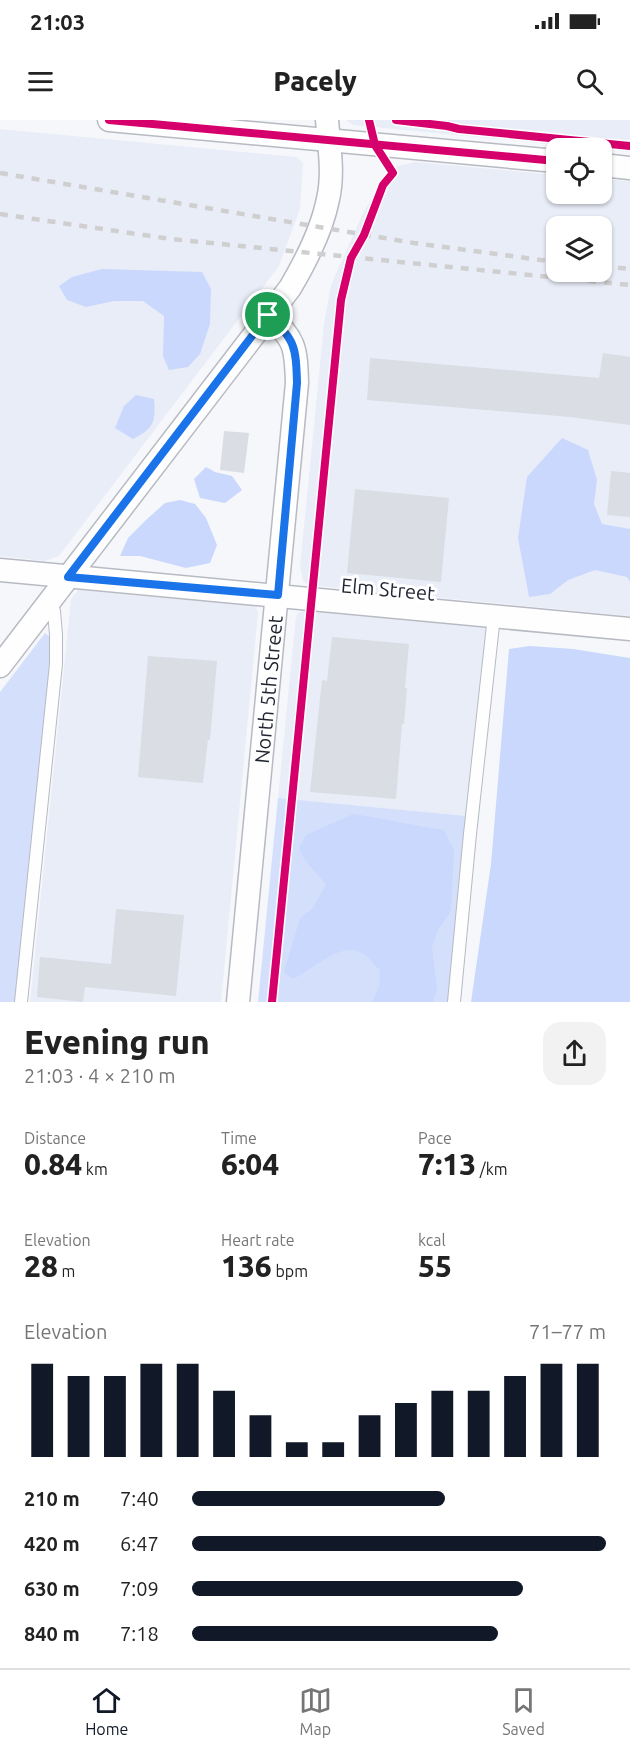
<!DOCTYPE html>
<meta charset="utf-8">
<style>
body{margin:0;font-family:Ubuntu,sans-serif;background:#f2f2f2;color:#222;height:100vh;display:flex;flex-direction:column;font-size:22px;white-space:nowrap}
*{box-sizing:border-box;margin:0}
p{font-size:20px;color:#767676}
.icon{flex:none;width:33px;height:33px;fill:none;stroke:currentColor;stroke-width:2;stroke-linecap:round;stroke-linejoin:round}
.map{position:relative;height:882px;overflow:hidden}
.sheet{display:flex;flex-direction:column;background:#fff;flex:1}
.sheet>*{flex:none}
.fabs{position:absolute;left:546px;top:18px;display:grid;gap:12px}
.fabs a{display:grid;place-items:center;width:66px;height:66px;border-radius:12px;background:#fff;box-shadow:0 2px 4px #0004;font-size:30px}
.pin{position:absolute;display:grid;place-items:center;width:51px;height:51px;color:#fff;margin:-26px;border:3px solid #fff;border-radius:50%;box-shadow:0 2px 6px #0007}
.round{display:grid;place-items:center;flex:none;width:63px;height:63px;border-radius:18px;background:#f2f2f2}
.head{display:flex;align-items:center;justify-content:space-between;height:102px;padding:0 24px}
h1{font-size:33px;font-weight:800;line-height:45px}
.figures{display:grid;grid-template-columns:repeat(3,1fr);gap:9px;height:102px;padding:6px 24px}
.figures div{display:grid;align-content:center}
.figures b{font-size:30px;font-weight:800}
.figures small{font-size:16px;font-weight:400}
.figures p{font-size:16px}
.chart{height:168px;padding:12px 24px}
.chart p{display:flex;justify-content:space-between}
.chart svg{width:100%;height:108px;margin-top:6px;stroke:#111827;stroke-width:6}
ul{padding:0 24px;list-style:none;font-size:20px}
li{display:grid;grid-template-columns:96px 72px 1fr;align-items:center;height:45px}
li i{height:15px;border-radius:8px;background:#111827}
.status{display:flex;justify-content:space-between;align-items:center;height:42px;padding:0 30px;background:#fff;direction:ltr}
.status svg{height:16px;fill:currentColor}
header{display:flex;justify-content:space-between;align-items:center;height:78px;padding:0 24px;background:#fff;font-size:27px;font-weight:800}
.menu{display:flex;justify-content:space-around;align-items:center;height:84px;border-top:2px solid #e0e0e0;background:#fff;font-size:16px;color:#767676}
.menu a{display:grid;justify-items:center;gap:3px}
.menu .selected{color:#111827}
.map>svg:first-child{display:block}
</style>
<div class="status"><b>21:03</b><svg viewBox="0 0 49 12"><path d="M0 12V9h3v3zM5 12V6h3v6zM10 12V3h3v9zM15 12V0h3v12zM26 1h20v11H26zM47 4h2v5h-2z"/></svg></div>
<header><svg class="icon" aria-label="menu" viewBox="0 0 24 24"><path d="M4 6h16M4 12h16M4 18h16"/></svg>Pacely<svg class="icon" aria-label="search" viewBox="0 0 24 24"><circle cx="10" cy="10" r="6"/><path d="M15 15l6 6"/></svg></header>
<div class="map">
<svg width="630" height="882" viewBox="0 0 630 882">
<rect width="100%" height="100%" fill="#f6f7fb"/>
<g fill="#e9edf8" fill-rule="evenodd">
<polygon points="346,0 630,0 630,32 353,5"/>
<polygon points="0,9 297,37 303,43 300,89 279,146 59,436 44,441 0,436"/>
<path d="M415 42 556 55V74H602V59L630 61V496L308 465 303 461 300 447 324 204 331 165 363 93 387 53 398 46ZM556 106H602V152H556Z"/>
<polygon points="78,470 253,486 256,488 258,493 221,882 30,882 71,479"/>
<polygon points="304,491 486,508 487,514 467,696 278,678 296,496 299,492"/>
</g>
<g fill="#d4e0fb">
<polygon points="45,513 49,516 52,531 15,882 0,882 0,572"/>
<polygon points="278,678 467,696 449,882 258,882"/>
</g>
<g fill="#c9d8fc">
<polygon points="102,149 202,152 211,169 210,204 200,234 188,247 169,250 163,236 164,196 143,181 114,181 86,187 67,180 59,166 72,157"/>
<path d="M136 275 154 279C156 302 154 308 133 319L115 308 124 286Z"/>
<polygon points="562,318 588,330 597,360 594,384 602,404 630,409 630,461 627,457 595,450 568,460 550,474 529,477 518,418 527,357"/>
<polygon points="206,347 215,352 232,356 242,370 225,383 200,378 194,359"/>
<polygon points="180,380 195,384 206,398 217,425 210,443 186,448 140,436 120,436 128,418 147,399 165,383"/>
<polygon points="530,526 573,529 630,538 630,882 471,882 491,744 509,529"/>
<path d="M353 694C384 698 413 706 444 710L454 730 451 791 438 810 432 826 437 869 433 882H372L379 866 380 850C374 845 368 836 362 833 340 820 311 852 292 859L284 852 300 798 312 789 326 765C317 752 303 742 299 728L306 715Z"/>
</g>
<g fill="#dadde4">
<polygon points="603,233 630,237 630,305 570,297 367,280 370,238 599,258"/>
<polygon points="224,311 249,313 244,353 220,350"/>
<polygon points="611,351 630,353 630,397 607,395"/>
<polygon points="355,369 449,378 441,462 347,453"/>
<polygon points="332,517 409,524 405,568 407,568 404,604 402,604 396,679 310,672 322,560 327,561"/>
<polygon points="148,536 217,541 210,620 208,620 203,663 138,657"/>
<polygon points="116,789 184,795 176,876 85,867 83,882 37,877 40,837 111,844"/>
</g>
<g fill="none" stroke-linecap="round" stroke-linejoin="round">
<defs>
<g id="service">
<polyline points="21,882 56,544 56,515 54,491 47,485"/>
<polyline points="454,882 470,714 494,496"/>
</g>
<g id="minor">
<polyline points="109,0 556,41"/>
<polyline points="602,45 630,48"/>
<polyline points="0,450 630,509"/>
<path d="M0 546 290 168C306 141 322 110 328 79 334 53 329 26 327 0"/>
<path id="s1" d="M238 882 297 263C296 227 295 219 268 195"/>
</g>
</defs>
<use href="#service" stroke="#b7bac2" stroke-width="14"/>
<use href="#minor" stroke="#b7bac2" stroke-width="25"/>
<use href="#service" stroke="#fefefe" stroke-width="12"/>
<use href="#minor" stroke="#fefefe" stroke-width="22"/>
<g stroke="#cfcfd0" stroke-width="4.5" stroke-dasharray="8 8" stroke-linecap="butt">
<polyline points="0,53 414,123 556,142"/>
<polyline points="0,94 171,119 630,165"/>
<polyline points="602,146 630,149"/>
</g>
<defs>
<g id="cycleway">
<polyline points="109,0 556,41"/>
<polyline points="396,0 447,6 459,9 630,26"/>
<polyline points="272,882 341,180 351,138 364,115 383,65 393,53 375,25 369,0"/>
</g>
</defs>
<use href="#cycleway" stroke="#fff" stroke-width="11"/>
<use href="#cycleway" stroke="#d6006c" stroke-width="8"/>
</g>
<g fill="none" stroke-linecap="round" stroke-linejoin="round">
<defs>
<path id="route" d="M268 195C295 219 296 227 297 263L278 475 68 457Z"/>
</defs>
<use href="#route" stroke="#fff" stroke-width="12"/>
<use href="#route" stroke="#1a73e8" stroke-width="8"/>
</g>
<g text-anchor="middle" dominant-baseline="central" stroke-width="6" stroke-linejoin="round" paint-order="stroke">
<g font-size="20" fill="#1f2430" stroke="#fff">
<text transform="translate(388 469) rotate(5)">Elm Street</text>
<text stroke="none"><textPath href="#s1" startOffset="314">North 5th Street</textPath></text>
</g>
</g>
</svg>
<div class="fabs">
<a><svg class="icon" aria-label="locate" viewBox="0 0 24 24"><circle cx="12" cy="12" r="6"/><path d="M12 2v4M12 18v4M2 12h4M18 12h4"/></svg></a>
<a><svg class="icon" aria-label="layers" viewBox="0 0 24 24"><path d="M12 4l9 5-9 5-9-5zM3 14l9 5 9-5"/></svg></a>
</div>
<div class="pin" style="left:268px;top:195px;background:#1e9e55"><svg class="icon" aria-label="arrive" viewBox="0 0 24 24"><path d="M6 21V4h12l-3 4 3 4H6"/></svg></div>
</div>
<section class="sheet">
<div class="head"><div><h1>Evening run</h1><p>21:03 · 4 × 210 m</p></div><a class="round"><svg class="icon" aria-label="share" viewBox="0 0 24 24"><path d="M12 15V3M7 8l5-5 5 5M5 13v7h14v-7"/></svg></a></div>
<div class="figures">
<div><p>Distance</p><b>0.84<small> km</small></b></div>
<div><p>Time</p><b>6:04</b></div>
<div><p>Pace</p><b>7:13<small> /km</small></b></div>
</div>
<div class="figures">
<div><p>Elevation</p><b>28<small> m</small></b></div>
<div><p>Heart rate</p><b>136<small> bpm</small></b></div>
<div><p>kcal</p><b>55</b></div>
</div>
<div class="chart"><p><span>Elevation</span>71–77 m</p>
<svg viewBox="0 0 160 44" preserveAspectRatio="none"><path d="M5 44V6M15 44V11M25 44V11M35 44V6M45 44V6M55 44V17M65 44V27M75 44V38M85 44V38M95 44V27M105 44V22M115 44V17M125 44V17M135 44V11M145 44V6M155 44V6"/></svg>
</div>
<ul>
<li><b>210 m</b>7:40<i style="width:61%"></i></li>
<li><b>420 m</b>6:47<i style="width:100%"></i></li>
<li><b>630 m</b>7:09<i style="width:80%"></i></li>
<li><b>840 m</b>7:18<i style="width:74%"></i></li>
</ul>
</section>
<nav class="menu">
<a class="selected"><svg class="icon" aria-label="home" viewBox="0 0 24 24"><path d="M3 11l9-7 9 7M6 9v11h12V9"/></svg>Home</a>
<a><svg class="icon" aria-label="map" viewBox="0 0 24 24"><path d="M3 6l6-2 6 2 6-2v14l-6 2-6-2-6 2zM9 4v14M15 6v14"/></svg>Map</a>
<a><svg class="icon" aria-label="saved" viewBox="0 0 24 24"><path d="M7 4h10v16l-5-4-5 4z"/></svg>Saved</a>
</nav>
